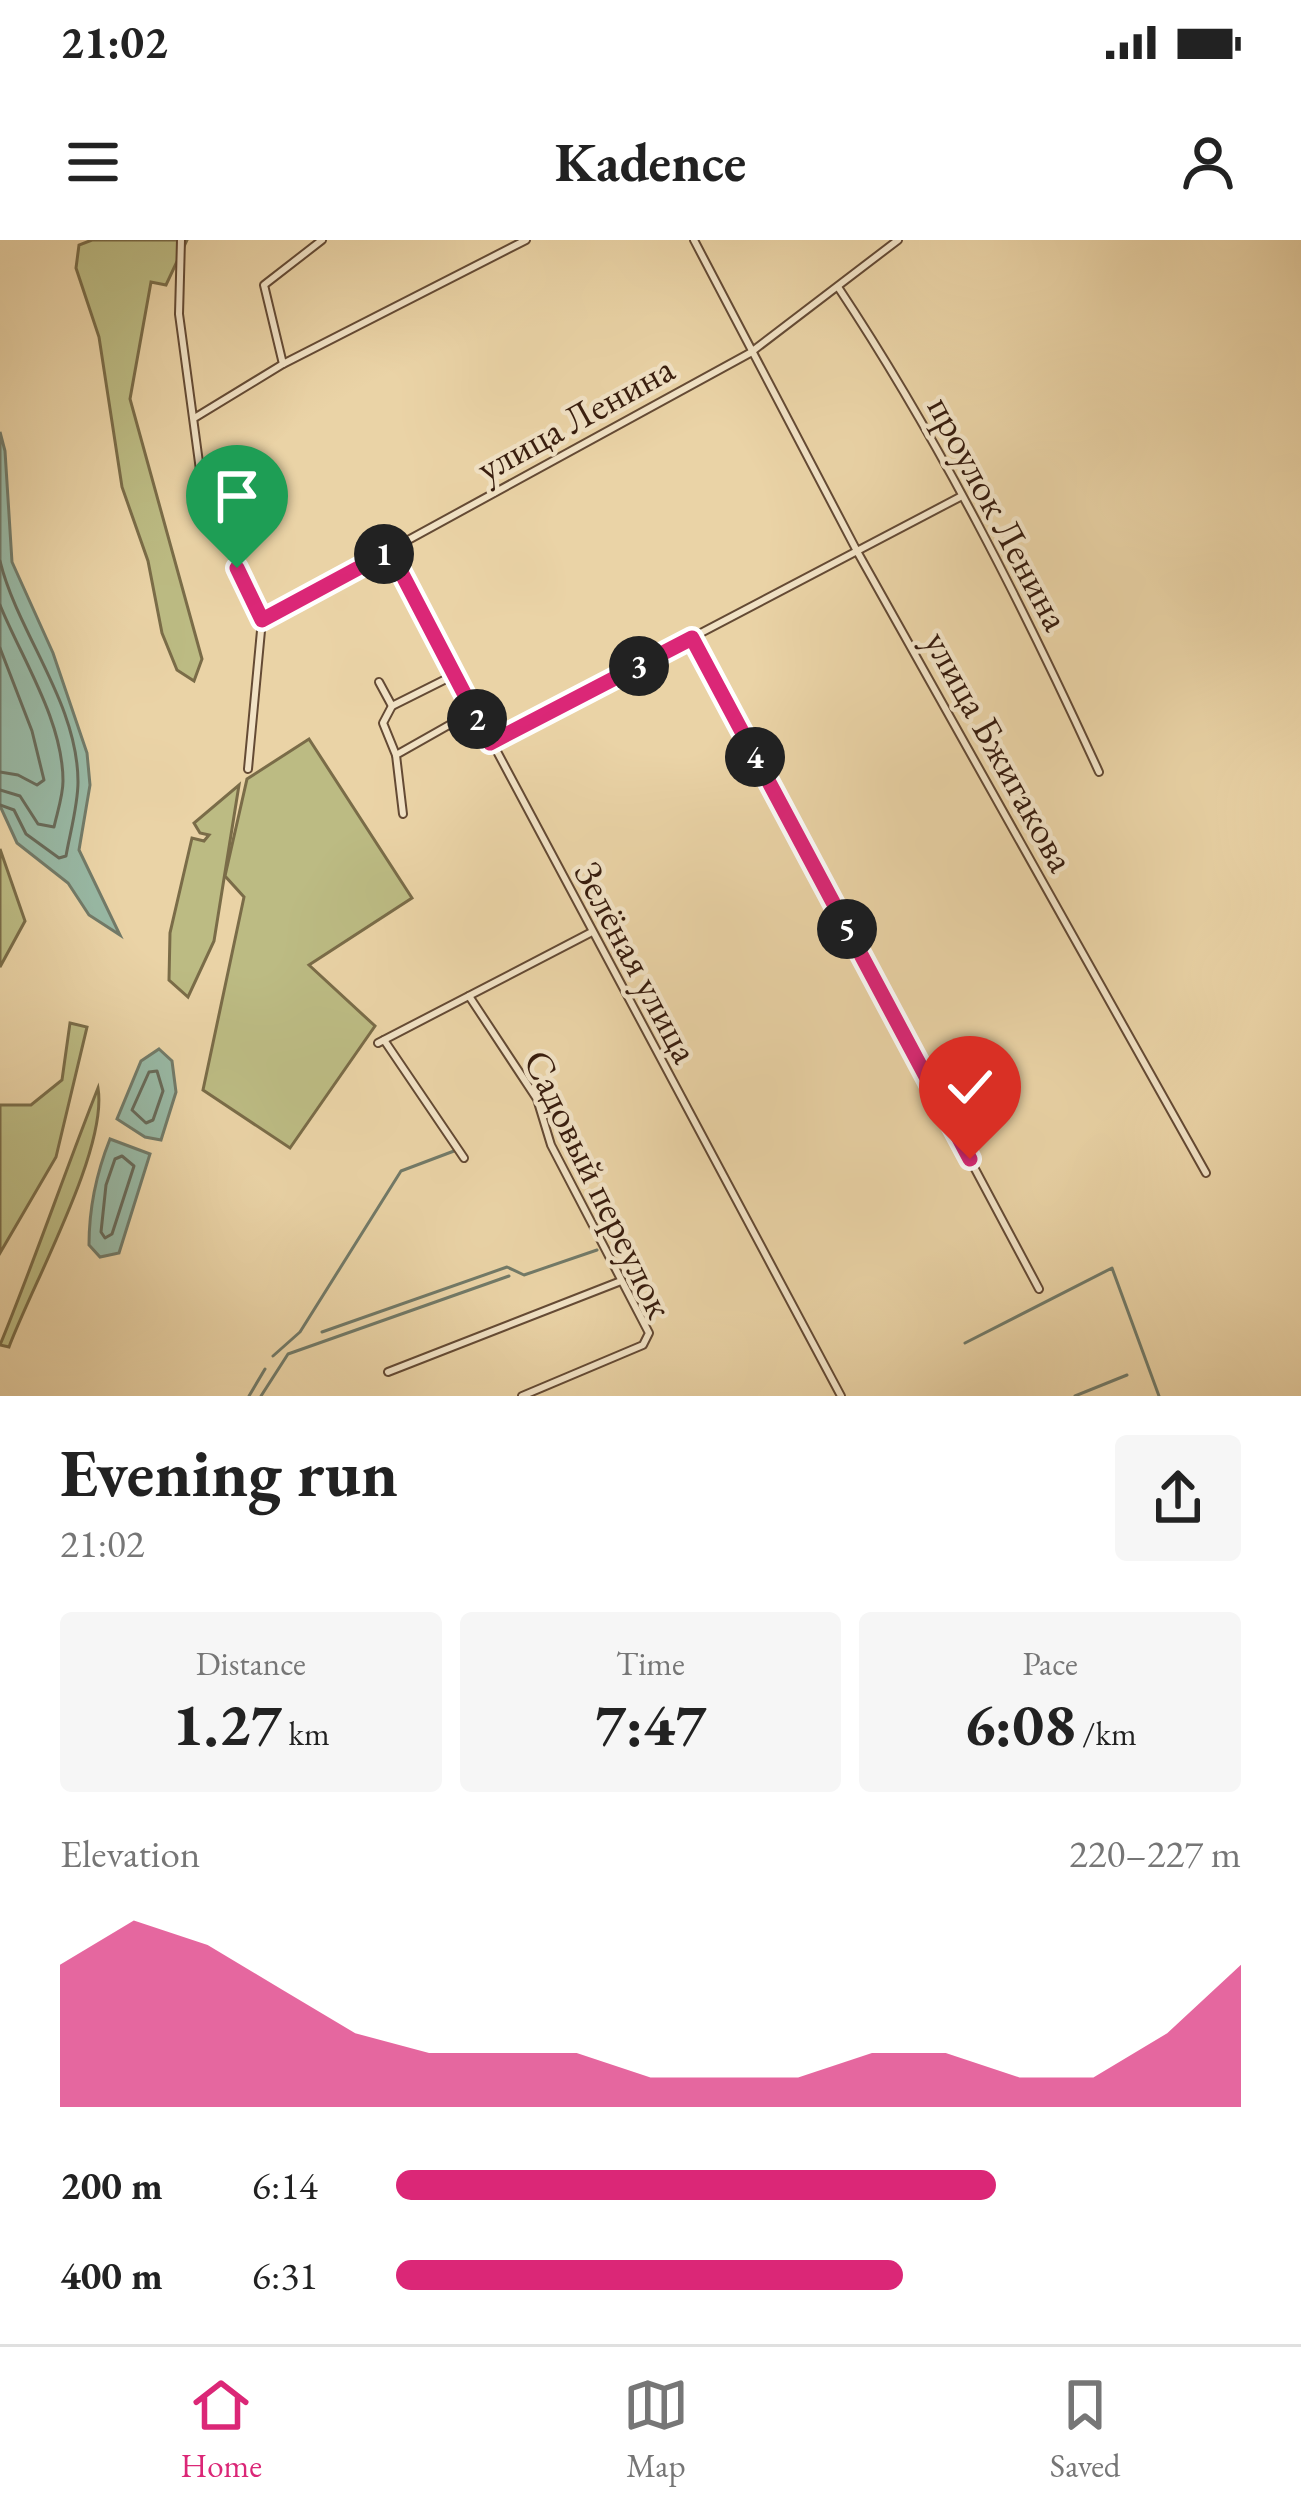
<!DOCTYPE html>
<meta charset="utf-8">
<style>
body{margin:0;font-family:"EB Garamond",serif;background:#f6f6f6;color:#222;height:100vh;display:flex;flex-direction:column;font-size:45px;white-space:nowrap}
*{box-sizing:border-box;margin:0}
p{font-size:39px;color:#767676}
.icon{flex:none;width:66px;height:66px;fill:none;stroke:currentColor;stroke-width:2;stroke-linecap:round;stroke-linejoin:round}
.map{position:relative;height:1156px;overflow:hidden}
.panel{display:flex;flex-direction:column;background:#fff;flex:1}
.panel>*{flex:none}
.pin{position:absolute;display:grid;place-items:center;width:102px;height:102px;color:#fff;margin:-123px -51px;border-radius:50% 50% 50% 0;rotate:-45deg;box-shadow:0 0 12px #0007}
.pin .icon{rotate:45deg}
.km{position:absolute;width:60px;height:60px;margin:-30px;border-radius:50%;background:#222;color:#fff;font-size:33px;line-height:60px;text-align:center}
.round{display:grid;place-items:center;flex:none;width:126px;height:126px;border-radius:12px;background:#f6f6f6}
.head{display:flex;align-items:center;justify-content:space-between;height:204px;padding:0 60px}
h1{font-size:66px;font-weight:700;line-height:90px}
.figures{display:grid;grid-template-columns:repeat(3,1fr);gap:18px;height:204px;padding:12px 60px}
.figures div{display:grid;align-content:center;border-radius:12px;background:#f6f6f6;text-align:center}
.figures b{font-size:60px;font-weight:700}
.figures small{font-size:33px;font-weight:400}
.figures p{font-size:33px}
.chart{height:336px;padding:24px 60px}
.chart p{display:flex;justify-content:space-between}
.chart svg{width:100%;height:216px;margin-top:12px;fill:#db2777;opacity:.7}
ul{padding:0 60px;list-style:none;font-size:39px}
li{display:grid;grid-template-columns:192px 144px 1fr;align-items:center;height:90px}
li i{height:30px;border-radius:15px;background:#db2777}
.status{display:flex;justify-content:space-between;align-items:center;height:84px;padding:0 60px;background:#fff;direction:ltr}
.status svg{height:33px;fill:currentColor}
header{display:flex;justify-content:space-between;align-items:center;height:156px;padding:0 60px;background:#fff;font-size:54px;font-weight:700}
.tabs{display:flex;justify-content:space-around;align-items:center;height:168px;border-top:3px solid #e0e0e0;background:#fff;font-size:33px;color:#767676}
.tabs a{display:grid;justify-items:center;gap:6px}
.tabs .selected{color:#db2777}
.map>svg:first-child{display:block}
</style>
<div class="status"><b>21:02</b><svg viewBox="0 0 49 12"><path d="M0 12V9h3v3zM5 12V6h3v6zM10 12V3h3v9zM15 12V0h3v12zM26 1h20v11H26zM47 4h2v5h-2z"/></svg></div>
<header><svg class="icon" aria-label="menu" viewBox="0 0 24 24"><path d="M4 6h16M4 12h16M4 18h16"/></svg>Kadence<svg class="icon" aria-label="person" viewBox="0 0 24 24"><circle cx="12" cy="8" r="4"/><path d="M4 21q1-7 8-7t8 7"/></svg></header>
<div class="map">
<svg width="1301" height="1156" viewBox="0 0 1301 1156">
<rect width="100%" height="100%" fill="#ead3a6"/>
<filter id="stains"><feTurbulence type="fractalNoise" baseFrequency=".00167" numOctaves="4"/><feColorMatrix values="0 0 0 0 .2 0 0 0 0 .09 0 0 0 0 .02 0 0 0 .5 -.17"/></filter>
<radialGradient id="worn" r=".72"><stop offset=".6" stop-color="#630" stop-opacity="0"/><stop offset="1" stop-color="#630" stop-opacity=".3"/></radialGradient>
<g fill="#bcbb83" stroke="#7a6c48" stroke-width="3">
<polygon points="92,0 187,0 166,45 151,42 130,159 202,419 194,441 177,430 162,393 148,321 122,247 99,97 76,28 79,5"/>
<polygon points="309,499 412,658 309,725 375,786 290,908 203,850 244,657 225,636 247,539"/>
<polygon points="239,545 214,701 188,757 169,740 170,693 192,598 204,601 209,595 200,593 194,583"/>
<polygon points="0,609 25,681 0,727"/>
<polygon points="70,783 87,787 56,917 0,1013 0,865 31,865 62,840"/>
<path d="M98 848C108 909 33 1043 9 1107L0 1105C35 1020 64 934 98 848Z"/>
</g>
<g fill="#98b8a4" stroke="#727a68" stroke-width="3">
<polygon points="0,192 5,211 12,322 53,413 87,513 90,545 79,610 120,695 89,675 68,643 17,603 0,566"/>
<polygon points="159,809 172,821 176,852 161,900 145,897 117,879 141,821"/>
<path d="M110 899 150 914 119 1013 100 1017 89 1005C89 967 96 934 110 899Z"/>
</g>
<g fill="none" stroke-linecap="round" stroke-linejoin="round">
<g stroke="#686a59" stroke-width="3">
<path d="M0 321C18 394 78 463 78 542 78 565 70 593 66 616L59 618 26 594 14 570 0 565"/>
<path d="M0 365C22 419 63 481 63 541 63 556 57 573 54 587L38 584 20 556 0 550"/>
<polyline points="0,408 32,491 44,540 37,545 18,535 0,532"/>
<polygon points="157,831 163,851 153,880 146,883 132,870 149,832"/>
<polygon points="122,916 134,926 112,994 105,998 101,992 106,945 115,919"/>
</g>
<g stroke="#727a68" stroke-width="3">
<polyline points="322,1092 507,1027 524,1035 597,1010"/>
<polyline points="965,1103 1112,1028 1159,1156"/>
<polyline points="273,1116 300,1092 401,931 454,911"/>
<polyline points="249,1156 265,1129"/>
<polyline points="261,1156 288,1114 509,1036"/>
<polyline points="1075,1156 1127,1135"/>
</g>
<defs>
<g id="street">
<polyline points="181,0 179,74 200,230 212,272 262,380 248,529"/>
<polyline points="694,0 858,313 1206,933"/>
<path d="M838 47C939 199 1023 366 1099 532"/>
<polyline points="283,124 264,45 322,0"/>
<polyline points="196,177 283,124 526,0"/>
<polyline points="390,311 841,1156"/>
<polyline points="262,380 750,113 898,0"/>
<polyline points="692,398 1039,1049"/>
<polyline points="379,442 392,466 454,435"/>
<polyline points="392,466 383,483 396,515"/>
<polyline points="491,503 960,257"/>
<polyline points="403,574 396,515 472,472"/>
<polyline points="469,756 537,859 551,905 649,1093 643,1105 522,1156"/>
<polyline points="384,800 464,918"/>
<polyline points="378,803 590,693"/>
<polyline points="388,1132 621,1041"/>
</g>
</defs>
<use href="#street" stroke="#644a34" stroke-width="10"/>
<use href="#street" stroke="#f1e2c5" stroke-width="6"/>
</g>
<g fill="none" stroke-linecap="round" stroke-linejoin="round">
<defs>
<polyline id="route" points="237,328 262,380 390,311 490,503 692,398 970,919"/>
</defs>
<use href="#route" stroke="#fff" stroke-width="24"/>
<use href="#route" stroke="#db2777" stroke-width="15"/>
</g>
<g text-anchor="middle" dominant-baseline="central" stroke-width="9" stroke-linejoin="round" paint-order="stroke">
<g font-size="39" fill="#381d0e" stroke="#f1e2c5">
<text transform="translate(575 178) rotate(-29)">улица Ленина</text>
<text transform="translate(999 273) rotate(62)">проулок Ленина</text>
<text transform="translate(1000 511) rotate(61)">улица Бжигакова</text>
<text transform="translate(637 722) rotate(62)">Зелёная улица</text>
<text transform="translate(599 944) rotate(64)">Садовый переулок</text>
</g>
</g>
<rect width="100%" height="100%" filter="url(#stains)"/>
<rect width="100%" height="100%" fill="url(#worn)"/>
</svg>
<div class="pin" style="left:237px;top:328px;background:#1e9e55"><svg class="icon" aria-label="arrive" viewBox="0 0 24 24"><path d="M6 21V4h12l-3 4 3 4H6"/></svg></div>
<div class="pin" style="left:970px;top:919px;background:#d93025"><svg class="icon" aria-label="check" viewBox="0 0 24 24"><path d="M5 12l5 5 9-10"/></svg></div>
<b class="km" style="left:384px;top:314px">1</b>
<b class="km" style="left:477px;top:479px">2</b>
<b class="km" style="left:639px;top:426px">3</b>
<b class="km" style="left:755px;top:517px">4</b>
<b class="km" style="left:847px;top:689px">5</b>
</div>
<section class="panel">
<div class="head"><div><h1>Evening run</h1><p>21:02</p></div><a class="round"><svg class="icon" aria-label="share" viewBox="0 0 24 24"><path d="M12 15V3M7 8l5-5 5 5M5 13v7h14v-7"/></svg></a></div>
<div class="figures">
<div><p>Distance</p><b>1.27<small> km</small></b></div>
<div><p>Time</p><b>7:47</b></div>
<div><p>Pace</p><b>6:08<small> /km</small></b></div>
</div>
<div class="chart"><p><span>Elevation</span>220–227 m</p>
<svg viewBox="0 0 160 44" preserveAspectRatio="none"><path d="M0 44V15L10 6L20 11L30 20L40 29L50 33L60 33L70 33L80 38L90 38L100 38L110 33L120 33L130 38L140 38L150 29L160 15V44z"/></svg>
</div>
<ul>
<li><b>200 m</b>6:14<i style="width:71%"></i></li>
<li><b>400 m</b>6:31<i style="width:60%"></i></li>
</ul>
</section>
<nav class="tabs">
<a class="selected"><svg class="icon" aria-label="home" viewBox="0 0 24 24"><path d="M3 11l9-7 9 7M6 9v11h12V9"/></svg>Home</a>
<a><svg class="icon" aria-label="map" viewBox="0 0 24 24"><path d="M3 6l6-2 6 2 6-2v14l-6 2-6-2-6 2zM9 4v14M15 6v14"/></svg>Map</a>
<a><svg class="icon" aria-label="saved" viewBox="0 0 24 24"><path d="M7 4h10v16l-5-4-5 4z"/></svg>Saved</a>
</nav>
